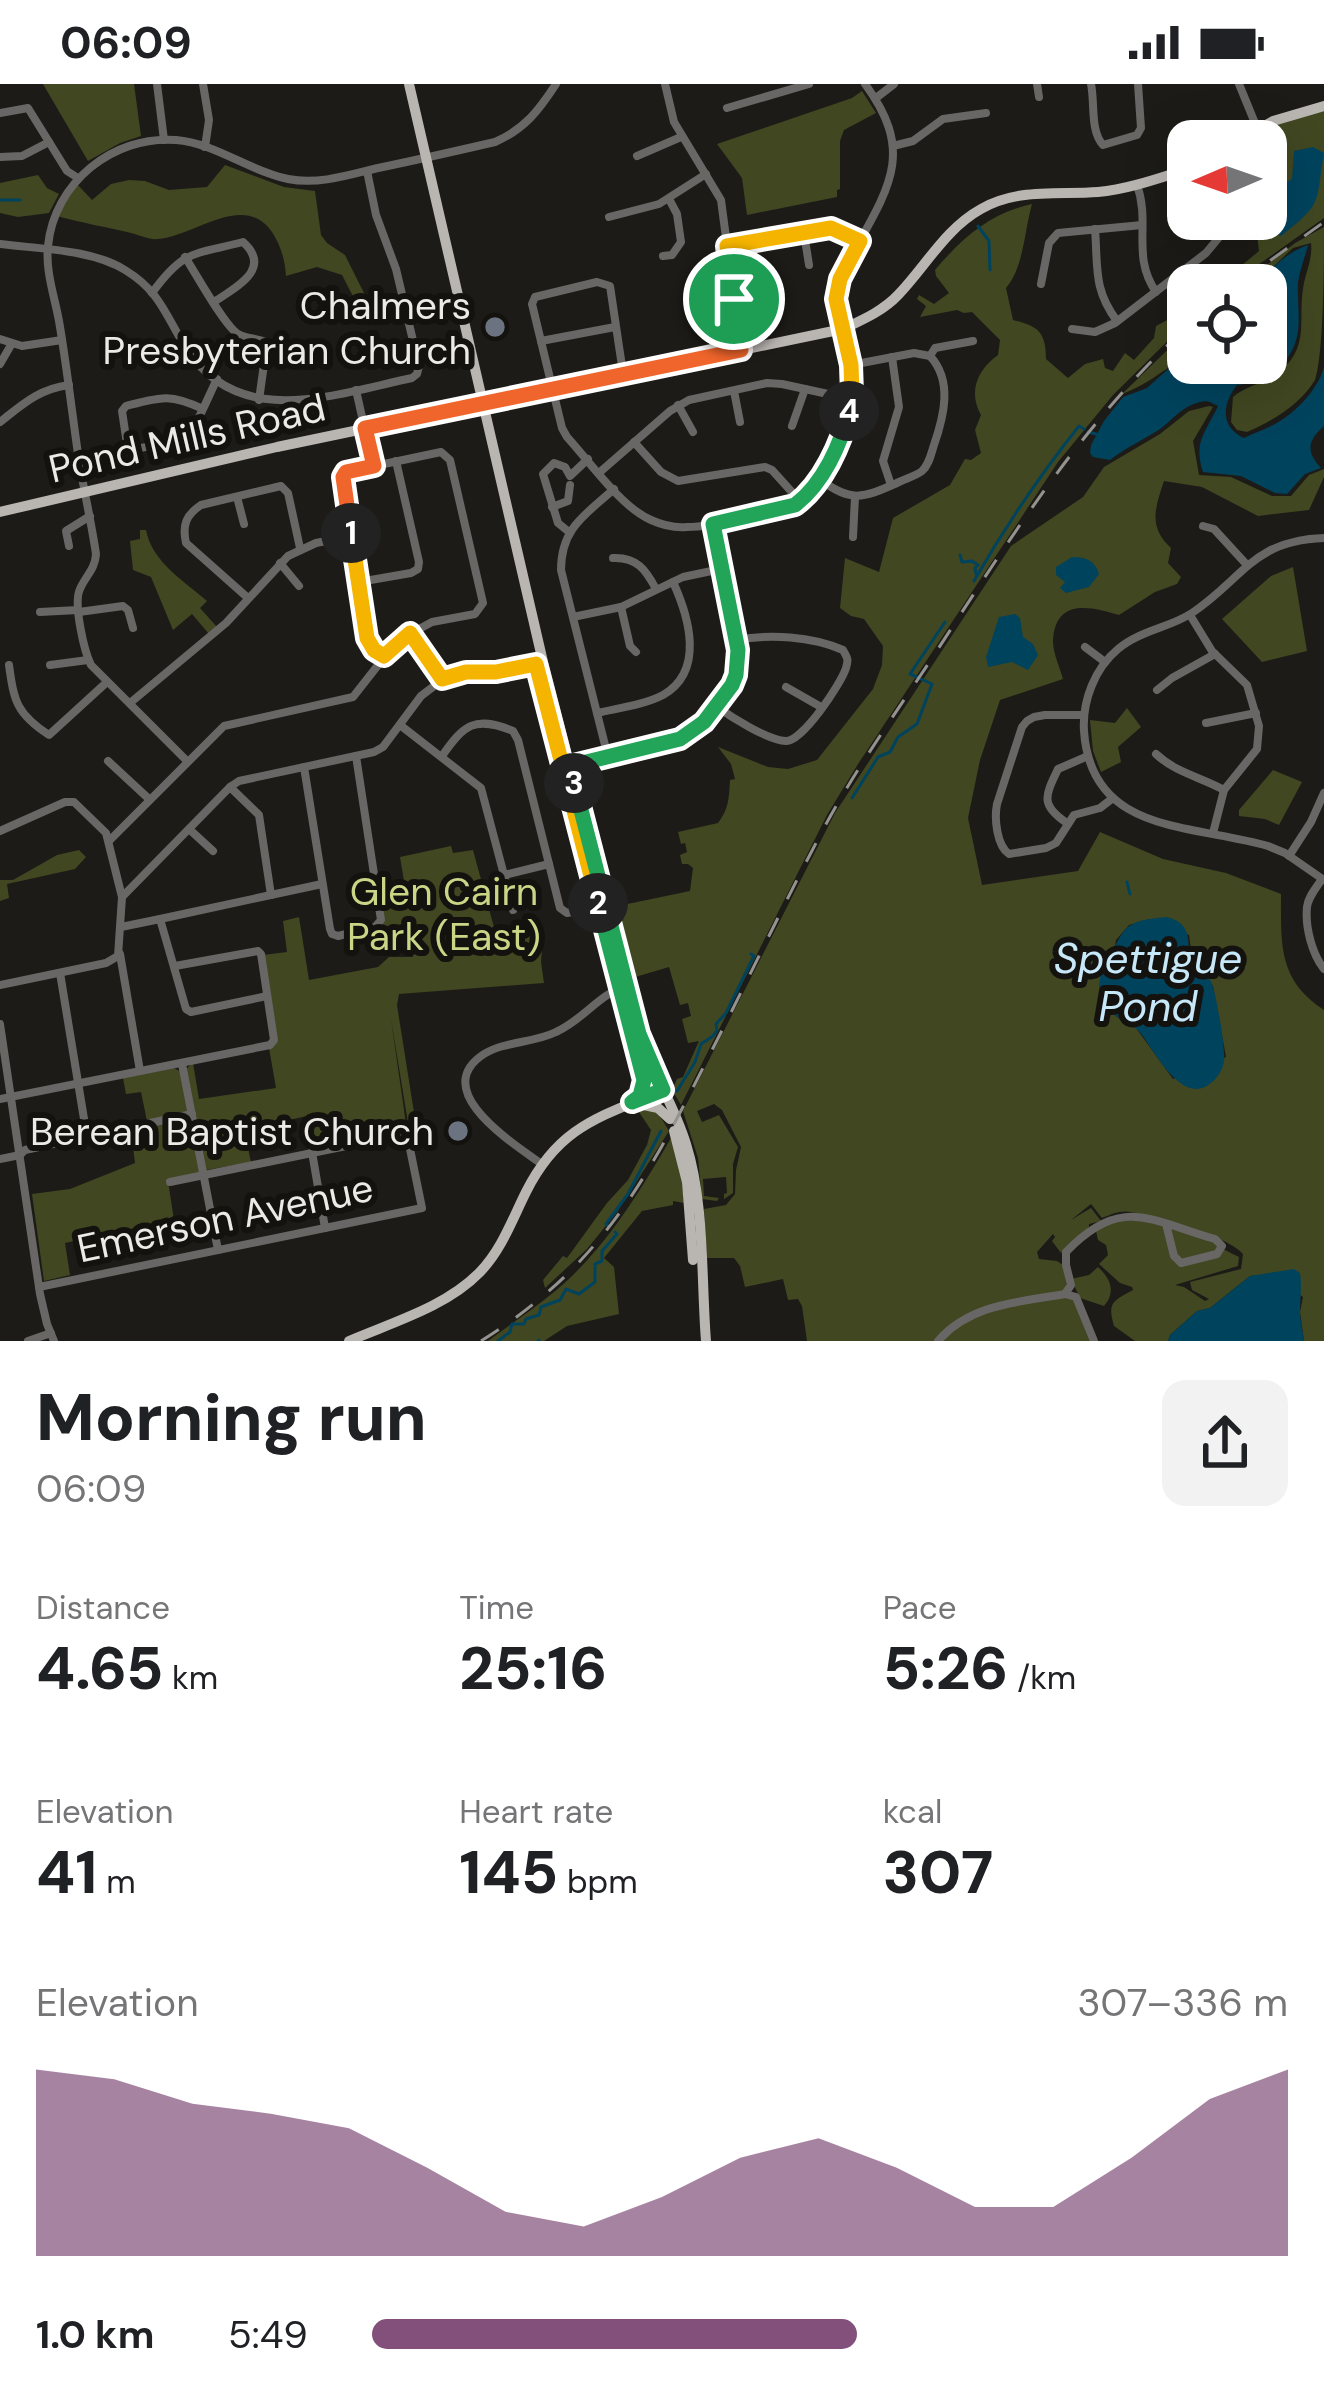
<!DOCTYPE html>
<meta charset="utf-8">
<style>
body{margin:0;font-family:"DM Sans",sans-serif;background:#f2f2f2;color:#202124;height:100vh;display:flex;flex-direction:column;font-size:45px;white-space:nowrap}
*{box-sizing:border-box;margin:0}
p{font-size:39px;color:#757577}
.icon{flex:none;width:66px;height:66px;fill:none;stroke:currentColor;stroke-width:2;stroke-linecap:round;stroke-linejoin:round}
.map{position:relative;height:1257px;overflow:hidden}
.panel{display:flex;flex-direction:column;background:#fff;flex:1}
.panel>*{flex:none}
.needle{width:78px;rotate:268deg}
.tools{position:absolute;left:1167px;top:36px;display:grid;gap:24px}
.tools a{display:grid;place-items:center;width:120px;height:120px;border-radius:24px;background:#fff;box-shadow:0 12px 48px #0002;font-size:60px}
.pin{position:absolute;display:grid;place-items:center;width:102px;height:102px;color:#fff;margin:-51px;border:6px solid #fff;border-radius:50%;box-shadow:0 3px 12px #0007}
.km{position:absolute;width:60px;height:60px;margin:-30px;border-radius:50%;background:#222;color:#fff;font-size:33px;line-height:60px;text-align:center}
.round{display:grid;place-items:center;flex:none;width:126px;height:126px;border-radius:24px;background:#f2f2f2}
.summary{display:flex;align-items:center;justify-content:space-between;height:204px;padding:0 36px}
h1{font-size:66px;font-weight:800;line-height:90px}
.figures{display:grid;grid-template-columns:repeat(3,1fr);gap:18px;height:204px;padding:12px 36px}
.figures div{display:grid;align-content:center}
.figures b{font-size:60px;font-weight:800}
.figures small{font-size:33px;font-weight:400}
.figures p{font-size:33px}
.chart{height:336px;padding:24px 36px}
.chart p{display:flex;justify-content:space-between}
.chart svg{width:100%;height:216px;margin-top:12px;fill:#834f7b;opacity:.7}
ul{padding:0 36px;list-style:none;font-size:39px}
li{display:grid;grid-template-columns:192px 144px 1fr;align-items:center;height:90px}
li i{height:30px;border-radius:15px;background:#834f7b}
.status{display:flex;justify-content:space-between;align-items:center;height:84px;padding:0 60px;background:#fff;direction:ltr}
.status svg{height:33px;fill:currentColor}
.map>svg:first-child{display:block}
</style>
<div class="status"><b>06:09</b><svg viewBox="0 0 49 12"><path d="M0 12V9h3v3zM5 12V6h3v6zM10 12V3h3v9zM15 12V0h3v12zM26 1h20v11H26zM47 4h2v5h-2z"/></svg></div>
<div class="map">
<svg width="1324" height="1257" viewBox="0 0 1324 1257">
<rect width="100%" height="100%" fill="#1d1b17"/>
<g fill="#414721" fill-rule="evenodd">
<polygon points="43,0 134,0 141,52 120,59 88,77"/>
<polygon points="862,7 876,29 844,46 840,57 840,105 837,106 837,113 747,131 742,94 717,60 852,14"/>
<polygon points="1324,27 1324,134 1230,201 1218,201 1259,167 1255,135 1266,135 1266,100 1281,59 1275,42 1284,37"/>
<path d="M225 81 284 103 315 107 321 151 327 159 345 171 365 211 358 222 342 191 317 183 286 192C285 176 281 162 272 148 244 107 193 153 158 155 150 156 139 151 131 149 106 143 82 139 57 132L77 100 92 116 111 100 129 96 145 97 169 106 207 103Z"/>
<polygon points="38,91 47,104 59,110 49,129 18,133 0,129 0,99"/>
<path d="M1032 120C1024 148 1024 183 1006 204L1013 236C1038 242 1046 248 1046 275L1068 294 1085 280 1103 275 1105 284 1113 287 1125 269 1134 276 1154 254 1156 242 1173 233 1176 236 1188 226V237L1113 311 1058 378 858 680 827 731 681 1021 672 1006 677 995 683 993 699 957 688 959 682 935 691 932 688 919 680 921 669 883 632 894 613 823 690 807 693 784 688 780H682L680 771 687 768 685 759 681 760 678 748 718 739C729 725 729 713 730 696L735 695 731 680 718 663 768 683 788 685 817 676 873 605 882 581 883 562 864 535 851 532 840 524 845 474 879 488 893 434 950 401 965 375 971 376 981 369 975 346 981 331C968 308 977 286 998 271L1000 256 972 228 964 229 957 226 920 233 926 222 917 215 919 211 934 220 949 209 936 192 935 186C962 154 990 129 1032 120Z"/>
<path d="M1324 143C1324 179 1324 268 1315 296 1300 321 1272 337 1247 348L1237 346 1231 338 1233 313C1248 300 1268 300 1283 285 1309 260 1298 237 1303 205 1305 189 1313 175 1311 159L1293 164 1254 201H1241L1295 159Z"/>
<path d="M1188 246V272C1163 285 1148 301 1122 310Z"/>
<path d="M1209 322 1213 323 1193 357 1199 391 1231 393 1272 412H1291L1309 391 1324 385V393L1309 426 1258 432 1202 403 1164 397C1155 424 1148 443 1171 464L1168 479 1181 493 1177 500 1155 508 1119 531C1090 522 1055 514 1053 557 1053 569 1060 584 1063 595L1000 616 980 676 968 734 982 801 1078 787 1100 748 1163 775 1226 789 1281 810C1281 861 1278 896 1324 926V1257H1304L1300 1228 1303 1213 1272 1190 1250 1192 1210 1224 1197 1227 1170 1251 1168 1257H1135L1114 1242C1107 1218 1113 1217 1133 1206L1132 1203 1120 1199 1099 1180 1108 1171 1106 1161 1098 1156 1096 1147 1112 1136 1146 1137 1215 1158 1219 1163 1239 1173 1238 1182 1175 1201 1184 1203 1205 1217 1209 1215 1192 1206 1190 1198 1241 1185 1243 1170C1230 1153 1155 1132 1131 1128 1120 1126 1112 1130 1102 1134L1091 1120 1071 1136 1091 1124 1101 1137 1089 1140V1143L1061 1169 1052 1157 1055 1153 1053 1150 1037 1168 1039 1175 1057 1177 1063 1181 1067 1203 1060 1209 1059 1213 1072 1215 1077 1219 1091 1257H807L802 1222 798 1215 788 1216 783 1195 745 1203 740 1182 734 1174H707L704 1125 726 1121 735 1110 736 1086 741 1063 722 1026 714 1020 697 1027 702 1038 719 1031 738 1063 733 1080V1109L724 1115V1110L727 1109 726 1093 703 1095 704 1112 719 1114 717 1117 702 1115 698 1074 683 1027 835 729 1011 462 1083 413 1104 383 1160 350 1189 327ZM1150 835 1189 851 1193 880 1197 888 1206 892 1213 902 1226 973 1173 995 1136 944 1117 933 1105 922 1116 856 1129 841Z"/>
<path d="M140 446H146C152 478 184 497 207 517L200 524 217 543 209 550 192 530 173 546 151 493 133 486 130 457 140 455Z"/>
<polygon points="1293,483 1307,567 1262,578 1222,535 1271,492"/>
<polygon points="1127,624 1141,643 1118,663 1121,678 1101,688 1093,667 1090,636 1115,639"/>
<polygon points="1273,686 1302,698 1279,741 1265,735 1239,732 1239,726"/>
<polygon points="451,762 453,769 473,766 495,847 543,854 541,878 544,899 399,910 397,921 416,1041 410,1051 391,935 406,1040 399,1048 331,1060 334,1051 331,1039 329,1060 315,1062 311,1039 307,1032 244,1046 251,1078 206,1086 186,985 193,979 199,1015 276,1004 269,964 274,962 263,871 287,868 283,837 299,833 309,896 378,883 389,873 413,873 413,865 382,844 383,831 378,807 405,803 400,773"/>
<polygon points="79,766 86,773 75,785 7,800 9,814 0,817 0,796 13,796 57,771"/>
<polygon points="174,984 181,988 201,1086 198,1089 168,1097 174,1136 65,1159 70,1191 44,1197 32,1110 70,1105 135,1079 131,1047 148,1042 141,1008 126,1010 123,994"/>
<path d="M644 1024C659 1027 662 1035 669 1047L617 1128 587 1165 545 1204 543 1196 563 1172 567 1174 607 1119 628 1096 647 1061 651 1046 639 1028H632Z"/>
<path d="M671 1054 680 1074 684 1119 673 1117V1121L642 1127 604 1174 614 1183 619 1230 567 1242 544 1257H488C516 1236 546 1217 571 1193 613 1152 642 1104 671 1054Z"/>
<path d="M1098 1183C1111 1195 1116 1208 1104 1222L1080 1214 1071 1195 1089 1191Z"/>
</g>
<g fill="#00435d">
<path d="M1313 63 1324 69C1315 121 1324 118 1281 152L1277 150C1270 131 1273 105 1292 95L1294 67Z"/>
<path d="M1308 161C1305 173 1300 186 1298 198 1297 215 1300 231 1298 247 1294 279 1266 299 1237 301 1222 320 1220 343 1244 354 1253 349 1262 347 1271 342 1293 332 1318 306 1324 283V342C1307 357 1306 368 1321 384L1305 390 1287 410 1275 409 1241 392 1203 388C1193 358 1206 348 1218 322 1211 319 1209 316 1200 318 1184 321 1172 336 1160 345 1143 356 1125 364 1110 376L1093 373 1090 369 1091 361 1104 337 1123 313 1147 304 1167 286 1188 277V279H1266V201H1258C1271 184 1287 168 1308 161Z"/>
<path d="M1072 473C1085 473 1095 476 1099 490L1089 503 1066 509 1060 504 1065 498 1056 491V483Z"/>
<polygon points="1015,530 1020,534 1023,553 1033,560 1038,571 1028,586 1012,578 988,583 986,573 999,533"/>
<path d="M1167 833C1200 842 1181 867 1196 885 1200 890 1207 891 1210 896 1216 904 1226 969 1224 977 1223 983 1220 990 1216 994 1186 1029 1156 970 1142 951 1133 938 1115 936 1106 922 1091 901 1104 882 1115 862 1119 855 1123 845 1131 841 1141 835 1156 834 1167 833Z"/>
<path d="M1294 1185 1300 1189C1302 1203 1300 1214 1300 1228 1300 1237 1303 1248 1304 1257H1168L1170 1251 1197 1227 1210 1224 1250 1192Z"/>
</g>
<g fill="none" stroke-linecap="round" stroke-linejoin="round">
<g stroke="#00435d" stroke-width="3">
<polyline points="0,116 20,116"/>
<polyline points="978,142 989,157 990,186"/>
<polyline points="1088,348 1096,350"/>
<polyline points="960,471 962,478 972,477 978,481 975,484 976,490"/>
<path d="M974 497C1005 443 1040 391 1079 342L1084 345"/>
<polyline points="917,593 910,590 945,538"/>
<polyline points="852,714 878,673 890,668 898,653 917,640 932,600 921,595"/>
<polyline points="1127,798 1130,810"/>
<polyline points="677,1007 695,978 701,960 713,952 717,946 716,940 726,929 754,872 751,870"/>
<polyline points="608,1142 606,1140 628,1110 661,1047"/>
<polyline points="498,1257 510,1248 512,1240 524,1240 526,1235 539,1231 541,1223 560,1216 566,1205 579,1210 595,1198 595,1180 602,1177 602,1167 617,1150 615,1148"/>
<polyline points="538,1257 539,1256"/>
</g>
<g stroke="#696765" stroke-width="8">
<polyline points="157,0 164,56"/>
<polyline points="203,0 209,36 205,63"/>
<polyline points="665,0 674,38 721,116 741,266"/>
<polyline points="1037,0 1039,13"/>
<path d="M1091 0C1095 19 1090 47 1103 61L1137 51 1141 44 1138 0"/>
<polyline points="1239,0 1257,44"/>
<polyline points="876,14 894,0"/>
<polyline points="727,24 809,0"/>
<polyline points="0,29 28,24 67,87 78,94"/>
<polyline points="893,62 913,57 943,35 986,29"/>
<polyline points="637,72 681,53"/>
<polyline points="0,73 22,72 49,58"/>
<path d="M1137 101C1151 140 1131 171 1156 208"/>
<polyline points="609,133 659,120 706,90"/>
<path d="M1095 145C1098 183 1093 205 1117 237"/>
<polyline points="804,149 809,181"/>
<path d="M0 160C38 165 92 165 125 186 161 208 165 231 186 264 239 347 335 310 412 294L417 290 419 282 396 185 376 131 367 87"/>
<polyline points="728,162 831,144 859,157"/>
<polyline points="663,172 672,171 681,158 677,130 669,115"/>
<path d="M185 173C195 188 225 243 238 250 248 256 257 253 267 259L259 316"/>
<polyline points="1041,200 1049,159 1058,149 1142,141"/>
<path d="M152 209C184 165 193 171 243 158 273 185 236 203 214 218"/>
<polyline points="735,215 758,213 765,221 768,221 769,205 763,204 758,213"/>
<polyline points="1072,245 1095,248 1115,239 1206,169 1221,151 1226,135"/>
<polyline points="0,255 22,262 62,256"/>
<polyline points="541,257 615,243"/>
<polyline points="930,272 935,264 973,257"/>
<polyline points="0,280 11,261"/>
<path d="M623 289 610 202 597 198 535 213 532 220 562 344 567 353C590 378 621 423 651 436 662 441 675 444 687 443 709 443 786 428 802 415 825 397 846 347 851 319 858 281 834 246 837 210 839 192 849 176 858 160 893 98 912 64 865 0"/>
<polyline points="356,306 373,382"/>
<polyline points="734,307 740,338"/>
<polyline points="678,321 693,348"/>
<path d="M203 325C170 309 160 313 126 322L122 327 127 360 134 365C197 355 191 349 217 295"/>
<path d="M0 338C23 320 39 305 69 301"/>
<polyline points="792,342 805,305"/>
<polyline points="634,358 661,388 678,397 765,383 772,386 800,417"/>
<polyline points="600,388 670,327 689,316 767,299 782,300 828,310 852,310"/>
<path d="M819 395C851 418 861 415 897 399 904 395 916 392 922 387 929 381 931 370 934 361 944 332 953 297 930 272L914 269 851 281"/>
<polyline points="891,401 883,377 899,323 892,273"/>
<polyline points="237,413 244,440"/>
<polyline points="552,423 568,417 570,401"/>
<polyline points="1203,442 1214,445 1247,481"/>
<polyline points="569,448 558,439 543,390 554,379 565,383 570,392 588,375"/>
<polyline points="853,453 855,413"/>
<path d="M1324 454C1253 456 1243 495 1192 529 1169 544 1141 546 1118 565 1095 584 1082 617 1084 647 1091 751 1193 740 1268 762L1285 769 1324 796"/>
<polyline points="69,462 66,447 90,432"/>
<path d="M613 474C637 473 646 486 656 505"/>
<polyline points="280,479 299,502"/>
<polyline points="359,498 411,489 418,485 419,478 396,377"/>
<path d="M248 514 186 459C182 441 186 431 201 421L281 402 288 409 300 464"/>
<polyline points="621,523 630,562 636,568"/>
<polyline points="40,528 78,526"/>
<polyline points="79,528 123,522 128,526 133,544"/>
<polyline points="1190,531 1212,567 1247,601 1259,642 1257,665 1224,706 1213,749"/>
<polyline points="573,533 621,523 683,493 721,485"/>
<polyline points="410,549 442,595"/>
<polyline points="1085,563 1105,578"/>
<path d="M9 581C14 618 17 630 49 651L107 598"/>
<polyline points="50,581 88,576"/>
<polyline points="786,603 821,623"/>
<polyline points="1157,606 1172,594 1215,570"/>
<polyline points="130,619 226,539 288,472 316,459 351,452"/>
<path d="M716 622C731 633 767 656 786 657 802 658 841 600 846 584 849 574 847 574 843 566 811 552 770 550 736 556"/>
<path d="M597 629C618 624 644 621 663 611 705 587 689 533 673 498"/>
<path d="M1084 631H1045L1034 633 1027 637 1022 643 997 720C994 735 997 762 1009 770L1046 764 1056 759 1074 731 1100 724 1113 714"/>
<polyline points="1206,639 1256,629"/>
<polyline points="400,641 481,704 504,791 549,780"/>
<path d="M1156 670C1176 689 1201 693 1224 706"/>
<path d="M442 672C464 641 474 631 513 647L518 656 560 824 567 829 611 820"/>
<path d="M608 673 561 486C561 444 585 431 614 405"/>
<polyline points="108,677 149,715"/>
<path d="M187 677 91 581C84 567 73 519 80 505 86 491 95 486 96 470 91 436 83 403 78 370 72 328 67 285 60 243 56 216 45 189 48 162 54 99 113 51 176 56 215 59 249 87 288 95 318 101 349 91 378 84 417 76 456 67 495 58 525 45 539 26 556 0"/>
<polyline points="304,683 330,845 332,850 338,852 375,843 381,836 356,672"/>
<polyline points="564,684 679,655 703,638 732,601 736,591 738,566 713,440"/>
<polyline points="230,703 259,731 271,811"/>
<path d="M1067 739C1040 721 1045 712 1058 685L1088 672"/>
<polyline points="189,745 213,767"/>
<polyline points="0,747 65,718 74,718 106,749 122,813"/>
<polyline points="109,757 224,642 353,613 397,557 432,538 475,530 483,519 450,376 441,368 346,388 343,393 367,554 370,561 384,572"/>
<polyline points="1289,772 1311,738 1324,709"/>
<polyline points="504,791 513,826"/>
<path d="M1322 795C1316 804 1308 813 1307 823 1305 843 1312 870 1324 885"/>
<polyline points="160,835 322,800"/>
<polyline points="121,843 160,835 186,925 191,928 267,912"/>
<polyline points="120,870 140,987"/>
<polyline points="60,889 87,1053"/>
<polyline points="0,901 106,879 118,872 122,813 230,703 239,697 374,668 383,663 421,612 446,593 466,588 496,588 542,578"/>
<polyline points="0,940 40,1210 47,1240 54,1257"/>
<polyline points="182,980 218,1166"/>
<polyline points="0,1015 270,961 274,956 261,870 258,867 175,882"/>
<polyline points="312,1068 325,1144"/>
<polyline points="0,1075 20,1071 25,1066 192,1030"/>
<path d="M543 1081C516 1061 427 1007 484 970 505 957 534 959 556 948 583 936 598 911 627 901"/>
<polyline points="39,1203 422,1124 408,1055 400,1051 170,1098"/>
<path d="M1065 1210 1071 1201 1066 1181V1168C1121 1111 1149 1136 1215 1155L1222 1162 1217 1170 1181 1179 1174 1172 1166 1140"/>
<polyline points="28,1257 51,1249"/>
<path d="M938 1257C970 1220 1019 1218 1065 1210L1076 1213 1094 1257"/>
</g>
<g stroke="#b9b5b1" stroke-width="10">
<path d="M409 0 543 578 636 938C647 981 673 1017 686 1060 705 1120 701 1194 706 1257"/>
<polyline points="1238,57 1273,37 1324,22"/>
<path d="M0 428 277 363 843 245C862 236 883 227 898 211 926 182 945 145 981 125 1017 104 1059 111 1098 108 1129 105 1159 94 1188 85"/>
<polyline points="634,1016 643,1005 638,970"/>
<polyline points="635,1019 658,1024 670,1035"/>
<polyline points="674,1047 687,1098 693,1176"/>
<path d="M349 1257C393 1238 446 1223 480 1188 502 1165 512 1136 526 1108 559 1042 600 1033 663 1006"/>
</g>
<g stroke="#94938f" stroke-width="3" stroke-dasharray="21 21" stroke-linecap="butt">
<polyline points="1236,201 1324,138"/>
<path d="M481 1257C603 1181 648 1093 710 970 749 894 785 817 825 742 858 681 900 623 938 565 1014 448 1084 337 1188 242"/>
</g>
</g>
<g fill="none" stroke-linecap="round" stroke-linejoin="round">
<defs>
<polyline id="split-1" points="351,449 343,393 346,388 374,382 365,344 741,266 734,215"/>
<polyline id="split-2" points="351,449 367,554 374,566 384,572 410,549 442,595 466,588 496,588 536,580 598,819"/>
<polyline id="split-3" points="574,699 639,950 663,1006 632,1018 640,1012 644,996 598,819"/>
<path id="split-4" d="M574 699 570 682 680 655 704 638 732 601 736 591 738 566 713 440 795 421C823 400 841 360 849 327"/>
<polyline id="split-5" points="734,215 727,162 831,144 860,157 840,195 836,215 851,281 852,310 849,327"/>
</defs>
<use href="#split-1" stroke="#fff" stroke-width="24"/>
<use href="#split-2" stroke="#fff" stroke-width="24"/>
<use href="#split-3" stroke="#fff" stroke-width="24"/>
<use href="#split-4" stroke="#fff" stroke-width="24"/>
<use href="#split-5" stroke="#fff" stroke-width="24"/>
<use href="#split-1" stroke="#f0652b" stroke-width="15"/>
<use href="#split-2" stroke="#f5b400" stroke-width="15"/>
<use href="#split-3" stroke="#22a559" stroke-width="15"/>
<use href="#split-4" stroke="#22a559" stroke-width="15"/>
<use href="#split-5" stroke="#f5b400" stroke-width="15"/>
</g>
<g fill="#6b7280" stroke="#14120e" stroke-width="4.5">
<circle cx="495" cy="243" r="12"/>
<circle cx="458" cy="1047" r="12"/>
</g>
<g text-anchor="middle" dominant-baseline="central" stroke-width="12" stroke-linejoin="round" paint-order="stroke">
<g font-size="39" fill="#ebeae6" stroke="#14120e" text-anchor="end">
<text x="471" y="221">Chalmers<tspan x="471" dy="45">Presbyterian Church</tspan></text>
<text x="434" y="1047">Berean Baptist Church</text>
</g>
<g font-size="39" fill="#ebeae6" stroke="#14120e">
<text transform="translate(187 354) rotate(-13)">Pond Mills Road</text>
<text transform="translate(225 1134) rotate(-12)">Emerson Avenue</text>
</g>
<g font-size="39" fill="#c8d686" stroke="#14120e">
<text x="444" y="807">Glen Cairn<tspan x="444" dy="45">Park (East)</tspan></text>
</g>
<g font-size="42" font-style="italic" fill="#c7e8f9" stroke="#14120e">
<text x="1148" y="874">Spettigue<tspan x="1148" dy="48">Pond</tspan></text>
</g>
</g>
</svg>
<div class="tools">
<a><svg class="needle" viewBox="-14 -14 28 28"><path d="M0-13l5 13h-10z" fill="#e53935"/><path d="M0 13l5-13h-10z" fill="#757577"/></svg></a>
<a><svg class="icon" aria-label="locate" viewBox="0 0 24 24"><circle cx="12" cy="12" r="6"/><path d="M12 2v4M12 18v4M2 12h4M18 12h4"/></svg></a>
</div>
<div class="pin" style="left:734px;top:215px;background:#1e9e55"><svg class="icon" aria-label="arrive" viewBox="0 0 24 24"><path d="M6 21V4h12l-3 4 3 4H6"/></svg></div>
<b class="km" style="left:351px;top:449px">1</b>
<b class="km" style="left:598px;top:819px">2</b>
<b class="km" style="left:574px;top:699px">3</b>
<b class="km" style="left:849px;top:327px">4</b>
</div>
<section class="panel">
<div class="summary"><div><h1>Morning run</h1><p>06:09</p></div><a class="round"><svg class="icon" aria-label="share" viewBox="0 0 24 24"><path d="M12 15V3M7 8l5-5 5 5M5 13v7h14v-7"/></svg></a></div>
<div class="figures">
<div><p>Distance</p><b>4.65<small> km</small></b></div>
<div><p>Time</p><b>25:16</b></div>
<div><p>Pace</p><b>5:26<small> /km</small></b></div>
</div>
<div class="figures">
<div><p>Elevation</p><b>41<small> m</small></b></div>
<div><p>Heart rate</p><b>145<small> bpm</small></b></div>
<div><p>kcal</p><b>307</b></div>
</div>
<div class="chart"><p><span>Elevation</span>307–336 m</p>
<svg viewBox="0 0 160 44" preserveAspectRatio="none"><path d="M0 44V6L10 8L20 13L30 15L40 18L50 26L60 35L70 38L80 32L90 24L100 20L110 26L120 34L130 34L140 24L150 12L160 6V44z"/></svg>
</div>
<ul>
<li><b>1.0 km</b>5:49<i style="width:53%"></i></li>
</ul>
</section>
